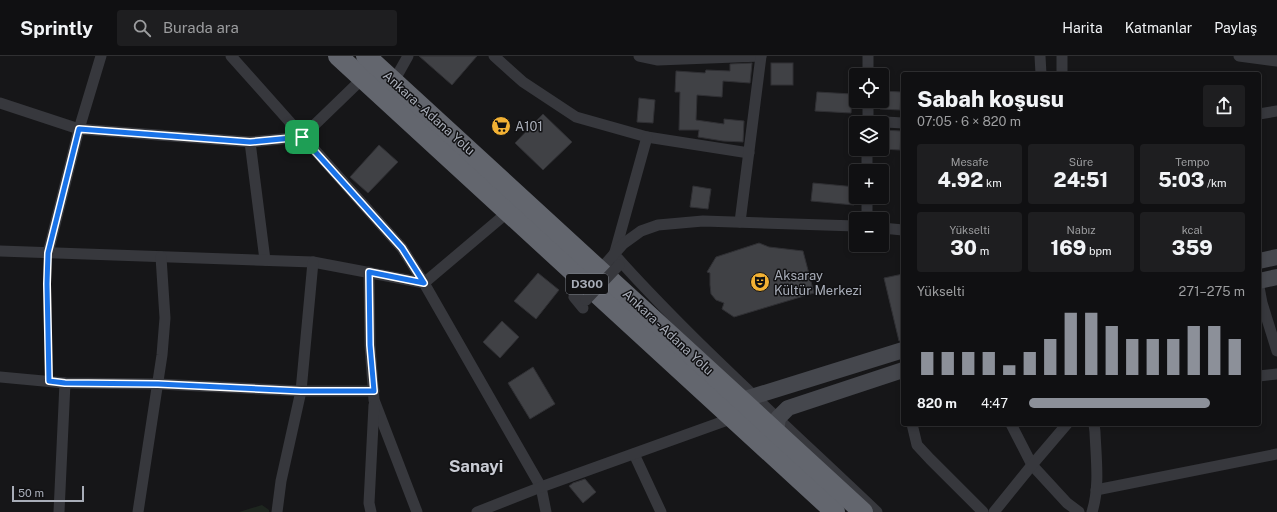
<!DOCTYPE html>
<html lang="tr">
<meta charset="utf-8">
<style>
body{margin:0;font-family:"Public Sans",sans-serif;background:#1e1e20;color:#f1f3f6;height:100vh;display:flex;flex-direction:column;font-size:15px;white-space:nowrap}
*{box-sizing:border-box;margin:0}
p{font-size:13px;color:#9c9d9f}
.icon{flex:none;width:22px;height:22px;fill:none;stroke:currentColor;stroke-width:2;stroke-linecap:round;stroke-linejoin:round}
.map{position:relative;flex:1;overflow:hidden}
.details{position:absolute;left:901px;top:16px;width:360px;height:354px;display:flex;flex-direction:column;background:#101012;border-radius:4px;box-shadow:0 2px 6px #0003,0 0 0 1px #303032}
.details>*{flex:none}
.tools{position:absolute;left:849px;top:12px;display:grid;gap:8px}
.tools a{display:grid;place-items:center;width:40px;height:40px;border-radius:4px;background:#101012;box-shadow:0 2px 6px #0003,0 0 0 1px #303032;font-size:20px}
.scale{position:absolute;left:12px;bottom:10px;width:72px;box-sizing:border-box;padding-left:4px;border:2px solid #a8adb8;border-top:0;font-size:11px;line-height:14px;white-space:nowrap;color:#a8adb8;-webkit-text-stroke:3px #111113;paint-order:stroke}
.pin{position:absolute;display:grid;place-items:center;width:34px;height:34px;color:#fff;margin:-17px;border-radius:8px;box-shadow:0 2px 6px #0006}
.round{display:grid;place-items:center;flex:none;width:42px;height:42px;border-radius:4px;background:#1e1e20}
.headline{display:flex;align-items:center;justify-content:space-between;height:68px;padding:0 16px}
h1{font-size:22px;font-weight:800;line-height:30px}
.metrics{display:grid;grid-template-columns:repeat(3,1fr);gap:6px;height:68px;padding:4px 16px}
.metrics div{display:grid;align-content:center;border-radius:4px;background:#1e1e20;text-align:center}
.metrics b{font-size:20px;font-weight:800}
.metrics small{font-size:11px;font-weight:400}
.metrics p{font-size:11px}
.chart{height:112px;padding:8px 16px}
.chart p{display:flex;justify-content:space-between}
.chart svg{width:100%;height:72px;margin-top:4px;stroke:#8c9099;stroke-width:6}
ul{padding:0 16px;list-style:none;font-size:13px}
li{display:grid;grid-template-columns:64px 48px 1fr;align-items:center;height:30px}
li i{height:10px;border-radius:5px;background:#8c9099}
header{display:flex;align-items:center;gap:24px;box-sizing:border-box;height:56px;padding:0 20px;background:#101012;border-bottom:1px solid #303032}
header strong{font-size:19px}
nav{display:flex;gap:22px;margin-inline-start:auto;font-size:14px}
.search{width:280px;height:36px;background:#1e1e20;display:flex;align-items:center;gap:10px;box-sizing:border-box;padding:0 14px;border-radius:4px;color:#9c9d9f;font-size:15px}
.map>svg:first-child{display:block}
</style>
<header>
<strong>Sprintly</strong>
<div class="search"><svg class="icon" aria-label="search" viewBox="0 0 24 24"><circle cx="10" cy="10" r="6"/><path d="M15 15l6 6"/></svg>Burada ara</div>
<nav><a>Harita</a><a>Katmanlar</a><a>Paylaş</a></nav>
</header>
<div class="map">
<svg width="1277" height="456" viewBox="0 0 1277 456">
<rect width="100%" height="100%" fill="#161618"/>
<polygon fill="#1e261f" points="262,449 269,454 269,456 239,456"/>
<g fill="#404145" stroke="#303034">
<polygon points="419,0 477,0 452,29"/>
<polygon points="752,7 750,27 723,25 722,41 697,39 696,64 724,68 724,63 744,65 743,86 723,85 698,81 699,74 679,74 680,36 675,36 676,15 705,17 706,14 730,15 730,8"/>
<rect x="771" y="7" width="22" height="22"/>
<polygon points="882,35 901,36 900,54 880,53 880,45 882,45"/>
<polygon points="817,36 852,38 851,57 815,55"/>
<polygon points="639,42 655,44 653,67 637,66"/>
<polygon points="543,58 572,86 543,114 515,87"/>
<polygon points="882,74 901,75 900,94 882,93"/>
<polygon points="379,89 398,106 368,137 350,121"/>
<polygon points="813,127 856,131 854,149 811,145"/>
<polygon points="693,130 711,133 708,153 690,151"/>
<polygon points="759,187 769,191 803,195 814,237 734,261 722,253 724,247 716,244 711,238 710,229 710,217 707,216 716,201"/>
<polygon points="538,217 559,234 536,263 514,245"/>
<polygon points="903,218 903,285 899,285 884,222"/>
<polygon points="502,265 519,281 500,302 483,286"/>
<polygon points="533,311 555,348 530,363 508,327"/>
<polygon points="585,423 596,436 583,447 569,430 573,427"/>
</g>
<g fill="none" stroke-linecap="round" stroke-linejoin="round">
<polyline stroke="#37383d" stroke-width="5.5" points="48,197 47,228 49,325"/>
<g stroke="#37383d" stroke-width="11">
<polyline points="231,0 402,192 424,227 541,431 546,456"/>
<polyline points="494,0 523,26 576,61 647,81 749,97"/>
<polyline points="639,0 658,4 761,0"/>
<polyline points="1040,0 1041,18"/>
<polyline points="1062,0 1062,18"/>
<polyline points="1239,0 1277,5"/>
<polyline points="868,19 868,0"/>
<polyline points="394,25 408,0"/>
<polyline points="0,47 79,73 250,86 302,81 363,22"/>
<polyline points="1259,58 1277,55"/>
<polyline points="868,65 903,67"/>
<polyline points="868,67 868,45"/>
<polyline points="250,86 265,204"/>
<polyline points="867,115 867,93"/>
<polyline points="867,163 867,141"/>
<polyline points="740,166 761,0"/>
<polyline points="882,172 903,174"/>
<polyline points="0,195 313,206 424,227 508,156"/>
<polyline points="615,196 647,81"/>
<polyline points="48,197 79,73 101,0"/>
<path d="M614 198C640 228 668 256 696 284 755 342 817 399 877 456"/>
<polyline points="600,214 623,188 641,175 658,169 703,165 856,170"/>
<polyline points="369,216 370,289 374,344 417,456"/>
<polyline points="1259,231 1262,247 1277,295"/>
<polyline points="583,252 574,241 577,237 586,244"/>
<polyline points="1259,320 1277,318"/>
<polyline points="0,321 65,327 158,328 301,335 374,335"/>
<polyline points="912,368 917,389 930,403 983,456"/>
<polyline points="1011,368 1032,409 1067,447 1079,456"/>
<polyline points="634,398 661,456"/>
<polyline points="1096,434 1277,398"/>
<polyline points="59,456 65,327"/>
<polyline points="138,456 162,299 165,262 161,201"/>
<polyline points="277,456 281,425 301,335 313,206"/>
<polyline points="371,456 369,447 374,349"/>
<polyline points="477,456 541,431 733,362"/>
<polyline points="994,456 1032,409 1067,368"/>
<path d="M1092 456C1100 431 1096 402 1095 376L1094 368"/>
</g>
<g stroke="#45474d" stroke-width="16">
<polyline points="1259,205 1277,201"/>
<polyline points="1259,225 1277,221"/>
<polyline points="742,344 903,294"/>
<polyline points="776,375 778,362 788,352 903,314"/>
</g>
<g stroke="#63666e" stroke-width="20">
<polyline points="338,0 835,456"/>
<polyline points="366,0 863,456"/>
</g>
<polyline stroke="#37383d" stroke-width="11" points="586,244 619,209"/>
</g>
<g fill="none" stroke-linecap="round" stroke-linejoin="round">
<defs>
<polygon id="route" points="79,73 250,86 302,81 402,192 424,227 369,216 370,289 374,335 301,335 158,328 65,327 49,325 47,228 48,197"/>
</defs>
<use href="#route" stroke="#fff" stroke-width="8"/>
<use href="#route" stroke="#1a73e8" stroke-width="5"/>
</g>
<defs>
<symbol id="supermarket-disc" viewBox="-11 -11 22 22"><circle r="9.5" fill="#f2b134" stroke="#111113"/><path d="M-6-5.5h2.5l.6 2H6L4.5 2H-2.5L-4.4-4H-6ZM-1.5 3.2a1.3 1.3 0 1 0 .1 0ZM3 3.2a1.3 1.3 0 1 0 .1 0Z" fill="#111"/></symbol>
<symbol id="theatre-disc" viewBox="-11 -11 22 22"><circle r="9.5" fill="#f2b134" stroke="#111113"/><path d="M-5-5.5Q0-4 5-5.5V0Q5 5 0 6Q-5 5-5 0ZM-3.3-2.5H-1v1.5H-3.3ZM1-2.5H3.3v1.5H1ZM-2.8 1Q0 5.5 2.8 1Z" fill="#111"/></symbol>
</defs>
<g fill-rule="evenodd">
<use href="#supermarket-disc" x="490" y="59" width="22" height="22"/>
<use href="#theatre-disc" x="749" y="215" width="22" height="22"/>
</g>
<g text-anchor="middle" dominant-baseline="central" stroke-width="3" stroke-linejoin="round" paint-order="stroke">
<rect fill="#111113" stroke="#7b7e86" stroke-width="1" x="566" y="218" width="42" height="20" rx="3"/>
<g font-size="12" font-weight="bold" fill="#a8adb8">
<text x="587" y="228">D300</text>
</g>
<g font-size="13" fill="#a8adb8" stroke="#111113">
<text transform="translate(429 57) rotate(42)">Ankara - Adana Yolu</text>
<text transform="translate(668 276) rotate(43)">Ankara - Adana Yolu</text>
</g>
<g font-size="13" fill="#a8adb8" stroke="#111113" text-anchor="start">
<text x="515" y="70">A101</text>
<text x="774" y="219">Aksaray<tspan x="774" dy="15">Kültür Merkezi</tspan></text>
</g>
<g font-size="17" font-weight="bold" fill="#c9ccd4" stroke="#111113">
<text x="476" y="410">Sanayi</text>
</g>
</g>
</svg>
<div class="tools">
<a><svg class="icon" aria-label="locate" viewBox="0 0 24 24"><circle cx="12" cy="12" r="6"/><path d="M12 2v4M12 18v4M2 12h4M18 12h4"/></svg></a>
<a><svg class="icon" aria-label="layers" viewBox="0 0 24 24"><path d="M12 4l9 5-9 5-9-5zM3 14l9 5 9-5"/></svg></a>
<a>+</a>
<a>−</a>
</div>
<div class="scale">50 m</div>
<div class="pin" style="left:302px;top:81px;background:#1e9e55"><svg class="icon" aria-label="arrive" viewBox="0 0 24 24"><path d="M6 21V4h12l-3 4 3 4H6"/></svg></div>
<section class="details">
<div class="headline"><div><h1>Sabah koşusu</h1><p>07:05 · 6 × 820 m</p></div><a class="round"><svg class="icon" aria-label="share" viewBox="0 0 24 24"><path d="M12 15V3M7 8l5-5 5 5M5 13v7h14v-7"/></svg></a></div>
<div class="metrics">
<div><p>Mesafe</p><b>4.92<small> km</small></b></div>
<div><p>Süre</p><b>24:51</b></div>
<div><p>Tempo</p><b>5:03<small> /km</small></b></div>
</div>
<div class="metrics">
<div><p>Yükselti</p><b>30<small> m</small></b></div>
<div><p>Nabız</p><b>169<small> bpm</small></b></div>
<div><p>kcal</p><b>359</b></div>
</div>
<div class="chart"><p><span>Yükselti</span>271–275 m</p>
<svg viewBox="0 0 160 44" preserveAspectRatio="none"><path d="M5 44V30M15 44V30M25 44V30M35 44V30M45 44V38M55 44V30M65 44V22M75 44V6M85 44V6M95 44V14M105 44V22M115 44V22M125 44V22M135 44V14M145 44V14M155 44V22"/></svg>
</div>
<ul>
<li><b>820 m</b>4:47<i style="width:84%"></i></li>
</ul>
</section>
</div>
